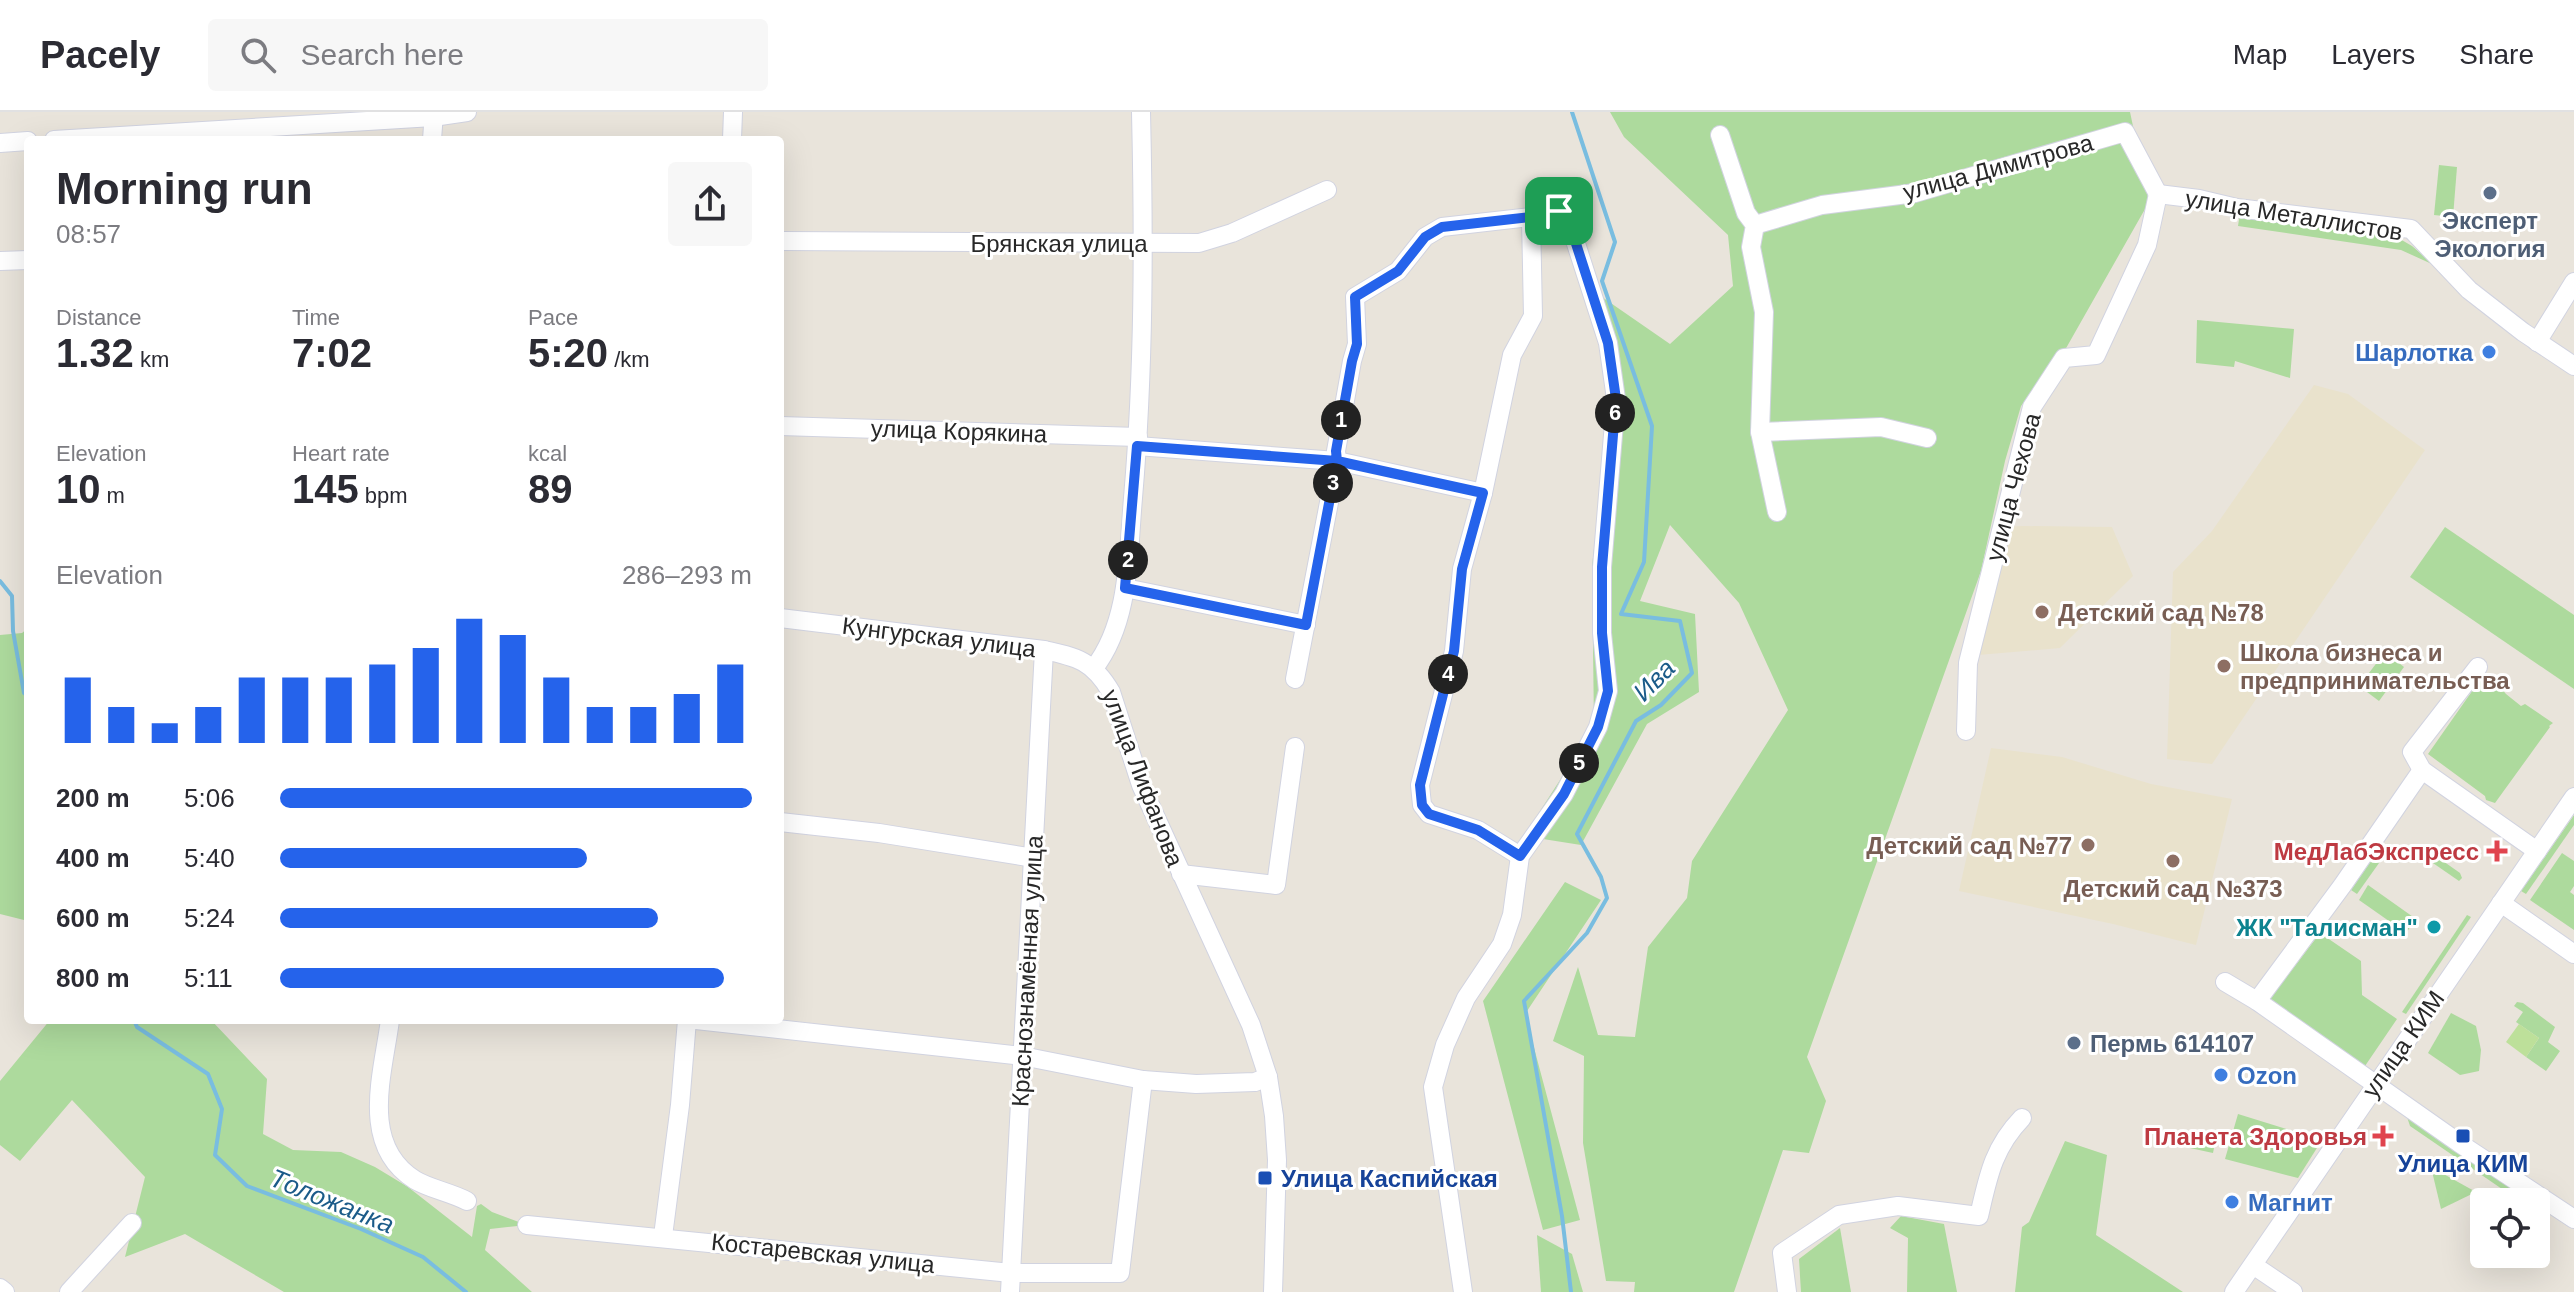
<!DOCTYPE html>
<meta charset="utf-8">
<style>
body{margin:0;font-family:Helvetica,sans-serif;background:#f7f7f7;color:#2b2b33;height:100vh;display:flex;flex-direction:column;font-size:30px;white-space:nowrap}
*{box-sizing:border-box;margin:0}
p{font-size:26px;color:#7c7c81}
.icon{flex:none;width:44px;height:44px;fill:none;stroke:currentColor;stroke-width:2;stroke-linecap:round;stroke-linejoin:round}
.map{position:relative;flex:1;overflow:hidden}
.sheet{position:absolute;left:24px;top:24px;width:760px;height:888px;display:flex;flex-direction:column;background:#fff;border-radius:8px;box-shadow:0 8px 32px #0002}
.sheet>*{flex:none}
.fabs{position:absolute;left:2470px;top:1076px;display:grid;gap:16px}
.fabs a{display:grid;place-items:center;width:80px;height:80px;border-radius:8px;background:#fff;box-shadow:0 8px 32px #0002;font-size:40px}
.pin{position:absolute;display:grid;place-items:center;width:68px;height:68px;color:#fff;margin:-34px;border-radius:16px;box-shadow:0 4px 12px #0006}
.km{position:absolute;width:40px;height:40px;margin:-20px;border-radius:50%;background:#222;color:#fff;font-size:22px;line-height:40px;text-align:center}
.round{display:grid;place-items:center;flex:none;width:84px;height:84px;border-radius:8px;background:#f7f7f7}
.overview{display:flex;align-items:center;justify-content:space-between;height:136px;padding:0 32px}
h1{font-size:44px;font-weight:700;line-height:60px}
.figures{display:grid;grid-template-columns:repeat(3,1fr);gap:12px;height:136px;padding:8px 32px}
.figures div{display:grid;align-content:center}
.figures b{font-size:40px;font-weight:700}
.figures small{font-size:22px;font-weight:400}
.figures p{font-size:22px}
.chart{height:224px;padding:16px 32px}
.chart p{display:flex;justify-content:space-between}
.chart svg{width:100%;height:144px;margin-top:8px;stroke:#2563eb;stroke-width:6}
ul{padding:0 32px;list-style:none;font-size:26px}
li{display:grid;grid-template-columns:128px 96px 1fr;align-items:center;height:60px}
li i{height:20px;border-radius:10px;background:#2563eb}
header{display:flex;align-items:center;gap:48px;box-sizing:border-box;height:112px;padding:0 40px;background:#fff;border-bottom:2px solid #e1e1e2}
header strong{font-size:38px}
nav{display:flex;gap:44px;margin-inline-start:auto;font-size:28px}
.search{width:560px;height:72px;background:#f7f7f7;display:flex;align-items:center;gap:20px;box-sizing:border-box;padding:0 28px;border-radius:8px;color:#7c7c81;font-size:30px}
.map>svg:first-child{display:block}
</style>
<header>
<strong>Pacely</strong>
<div class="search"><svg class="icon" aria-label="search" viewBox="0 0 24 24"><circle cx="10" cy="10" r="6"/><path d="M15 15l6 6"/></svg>Search here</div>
<nav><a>Map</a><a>Layers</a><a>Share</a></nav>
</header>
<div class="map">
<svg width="2574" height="1180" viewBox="0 0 2574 1180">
<rect width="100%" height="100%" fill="#e9e4db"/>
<g fill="#e9e2cc">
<polygon points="2314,273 2348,282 2425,338 2212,652 2167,647 2173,460 2212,419"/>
<polygon points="2022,414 2112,415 2133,464 2060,536 1978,543 2007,415"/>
<polygon points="1991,636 2062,645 2151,672 2232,687 2196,833 2113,812 1959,779"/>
</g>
<g fill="#adda9d">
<polygon points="1610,0 2130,0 2149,90 2065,238 2021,294 2005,349 1981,459 1807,945 1826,989 1809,1041 1783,1038 1734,1180 1634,1180 1635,1170 1606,1169 1583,1031 1584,944 1553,929 1578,855 1598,923 1635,925 1648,835 1687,786 1692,749 1788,598 1739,491 1670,413 1640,489 1695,502 1699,580 1647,612 1581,733 1524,724 1594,615 1592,454 1610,296 1589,176 1670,232 1733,174 1728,123 1624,25"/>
<polygon points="2439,53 2457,55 2453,105 2434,103"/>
<polygon points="2240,101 2393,123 2412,134 2434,153 2401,138 2238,114"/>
<polygon points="2197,208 2294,217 2290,266 2235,249 2234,255 2196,251"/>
<polygon points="2445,415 2574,503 2574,577 2410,465"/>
<polygon points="28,516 28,809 0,802 0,523 22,521"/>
<polygon points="2385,540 2404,555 2379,589 2359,574"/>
<polygon points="2482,565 2490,570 2495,569 2506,582 2521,594 2525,592 2553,611 2549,614 2550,615 2495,691 2486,688 2485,684 2428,642"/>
<polygon points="2574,703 2574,713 2526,782 2521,779"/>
<polygon points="2382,733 2389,737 2357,782 2351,778"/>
<polygon points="2423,735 2460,761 2462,766 2459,769 2417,740 2418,736"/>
<polygon points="2562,741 2574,749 2574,774 2570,780 2574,783 2574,818 2530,788"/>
<polygon points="1565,770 1601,788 1525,902 1580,1108 1543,1118 1483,889"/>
<polygon points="2368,773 2416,807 2406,821 2359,788"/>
<polygon points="2467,803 2471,805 2406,902 2402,900"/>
<polygon points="2320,821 2361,849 2362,883 2397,907 2365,954 2269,888"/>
<polygon points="2517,890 2523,891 2555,915 2548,930 2560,939 2546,959 2526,945 2539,926 2516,910 2523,900 2514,894"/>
<polygon points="2451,901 2476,914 2481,938 2479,959 2460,963 2428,941"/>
<polygon points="50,908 211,908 267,967 263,1022 293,1038 341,1040 375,1055 408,1075 472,1125 477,1094 481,1092 492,1100 527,1113 490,1117 485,1138 532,1180 284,1180 185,1122 125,1145 145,1065 72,988 20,1049 0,1033 0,969"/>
<polygon points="2238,1002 2322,1028 2298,1066 2225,1047"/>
<polygon points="2407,1005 2525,1083 2521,1090 2410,1014"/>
<polygon points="2183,1022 2209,1029 2214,1036 2213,1041 2176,1033 2177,1026"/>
<polygon points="2065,1029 2107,1043 2096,1123 2183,1180 2015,1180 2022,1115 2029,1110"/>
<polygon points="2431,1055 2476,1080 2441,1097"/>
<polygon points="1901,1104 1944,1112 1957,1180 1907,1180 1908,1126 1890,1116"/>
<polygon points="1840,1116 1851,1180 1801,1180 1799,1147"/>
<polygon points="1537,1123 1572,1142 1583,1180 1541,1180"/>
</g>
<polygon fill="#bde09a" points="2519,912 2539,926 2526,945 2506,930"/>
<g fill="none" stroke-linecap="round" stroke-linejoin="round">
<g stroke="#79bde0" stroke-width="4">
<polyline points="0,469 12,484 13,519 24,581 28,584"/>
<polyline points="134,908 137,915 208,962 222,997 215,1043 247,1074 361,1117 423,1145 466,1180"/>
<polyline points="1571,1180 1562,1104 1524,889 1587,821 1607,786 1601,765 1577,722 1636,609 1661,593 1692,561 1680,509 1621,502 1644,450 1652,314 1602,169 1615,130 1572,0"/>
</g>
<defs>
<g id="minor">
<polyline points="1720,23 1746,101 1755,113 1751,135 1764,200 1760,320 1777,400"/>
<polyline points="54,28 433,5 467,0"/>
<polyline points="432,28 434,0"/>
<polyline points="732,28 733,0"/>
<polyline points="0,31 28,29"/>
<polyline points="2158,82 2199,87 2237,96 2411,117 2469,178 2523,220 2574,254"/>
<polyline points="1755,113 1822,93 1915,81 2125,20 2158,82"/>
<polyline points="780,129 1199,131 1232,121 1327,78"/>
<polyline points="0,149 28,148"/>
<polyline points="2537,230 2574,170"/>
<polyline points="780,314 1138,325"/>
<polyline points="1760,320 1881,315 1927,326"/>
<polyline points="1137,334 1337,349 1483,381"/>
<polyline points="1125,476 1306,513"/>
<path d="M780 506 1044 538C1077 545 1093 549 1111 580L1141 673 1251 913 1268 965 1274 1004 1277 1048 1273 1180"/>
<polyline points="2478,555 2412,640 2422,658 2537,739"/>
<path d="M1094 556C1130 510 1128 442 1133 386 1144 257 1144 129 1141 0"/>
<polyline points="1295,567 1337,349 1336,339 1352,249 1357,232 1355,185 1398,159 1425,125 1442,115 1531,105 1559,99 1570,113 1608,231 1616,287 1602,455 1602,521 1608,579 1598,615 1564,682 1520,744 1512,803 1502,832 1466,886 1445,933 1433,975 1463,1180"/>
<polyline points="1966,619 1968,551 2032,295 2064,246 2096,243 2147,133 2158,82"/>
<polyline points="780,710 879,721 1034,746"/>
<polyline points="1520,744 1478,718 1429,702 1422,693 1420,673 1454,539 1462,457 1483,381 1512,243 1533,204 1531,105"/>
<polyline points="1181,762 1276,773 1295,635"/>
<polyline points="2501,791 2574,842"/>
<polyline points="2225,870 2257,889 2459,1031 2574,1107"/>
<polyline points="2257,889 2342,774 2422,658"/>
<path d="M390 908C383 962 359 1033 415 1068 430 1077 450 1080 467 1089"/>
<polyline points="696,908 1022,944 1143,968 1196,972 1255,970 1268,965"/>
<polyline points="527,1113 1011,1161 1120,1161 1143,968"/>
<polyline points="663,1124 680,993 687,908"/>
<polyline points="2253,1153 2293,1180"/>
<polyline points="0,1176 5,1180"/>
<polyline points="69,1180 132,1111"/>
<polyline points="1010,1180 1044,538"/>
<path d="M1787 1180 1782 1141 1839 1103 1898 1094 1979 1104C1988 1065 1993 1036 2022 1006"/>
<polyline points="2234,1180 2574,685"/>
</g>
</defs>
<use href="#minor" stroke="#d1d3e0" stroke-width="20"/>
<use href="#minor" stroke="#fff" stroke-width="18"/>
</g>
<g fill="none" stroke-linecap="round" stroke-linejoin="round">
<defs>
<polyline id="route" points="1559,99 1531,105 1442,115 1425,125 1398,159 1355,185 1357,232 1352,249 1336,339 1337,349 1137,334 1125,476 1306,513 1337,349 1483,381 1462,457 1454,539 1420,673 1422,693 1429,702 1478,718 1520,744 1564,682 1598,615 1608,579 1602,521 1602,455 1616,287 1608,231 1570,113 1559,99"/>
</defs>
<use href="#route" stroke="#fff" stroke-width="16"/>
<use href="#route" stroke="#2563eb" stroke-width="10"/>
</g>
<g fill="#5c6f8a" stroke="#fff" stroke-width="3">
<circle cx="2490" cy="81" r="8"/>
<circle cx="2074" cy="931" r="8"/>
</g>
<g fill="#3f7fe0" stroke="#fff" stroke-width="3">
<circle cx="2489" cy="240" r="8"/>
<circle cx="2221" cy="963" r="8"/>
<circle cx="2232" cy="1090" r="8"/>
</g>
<g fill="#8d6e63" stroke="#fff" stroke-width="3">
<circle cx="2042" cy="500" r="8"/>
<circle cx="2224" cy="554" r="8"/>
<circle cx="2088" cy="733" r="8"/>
<circle cx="2173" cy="749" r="8"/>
</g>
<g fill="#e0444e" stroke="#fff" stroke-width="3">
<path d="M2493 727h8v8h8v8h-8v8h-8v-8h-8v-8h8z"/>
<path d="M2379 1012h8v8h8v8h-8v8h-8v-8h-8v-8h8z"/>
</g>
<circle fill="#0f9aa8" stroke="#fff" stroke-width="3" cx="2434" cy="815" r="8"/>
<g fill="#1a4fb4" stroke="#fff" stroke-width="3">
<rect x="2455" y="1016" width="16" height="16" rx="4"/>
<rect x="1257" y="1058" width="16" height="16" rx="4"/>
</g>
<g text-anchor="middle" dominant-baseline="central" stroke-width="6" stroke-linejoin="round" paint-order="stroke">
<g font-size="24" fill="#282828" stroke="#fff">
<text transform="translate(1998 55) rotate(-15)">улица Димитрова</text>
<text transform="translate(2294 103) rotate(9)">улица Металлистов</text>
<text x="1059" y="131">Брянская улица</text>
<text transform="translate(959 319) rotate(2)">улица Корякина</text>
<text transform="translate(2013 375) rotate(-75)">улица Чехова</text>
<text transform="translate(939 525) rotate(7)">Кунгурская улица</text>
<text transform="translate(1143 666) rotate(69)">улица Лифанова</text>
<text transform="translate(1027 859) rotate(-87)">Краснознамённая улица</text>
<text transform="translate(2403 932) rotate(-55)">улица КИМ</text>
<text transform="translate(823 1141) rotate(6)">Костаревская улица</text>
</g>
<g font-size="24" font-weight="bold" fill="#4e5e75" stroke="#fff">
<text x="2490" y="108">Эксперт<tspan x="2490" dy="28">Экология</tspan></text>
<text x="2090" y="931" text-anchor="start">Пермь 614107</text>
</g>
<g font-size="24" font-weight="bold" fill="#366cbe" stroke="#fff" text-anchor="start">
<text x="2473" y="240" text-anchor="end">Шарлотка</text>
<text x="2237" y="963">Ozon</text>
<text x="2248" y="1090">Магнит</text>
</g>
<g font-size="24" font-weight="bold" fill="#785e54" stroke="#fff" text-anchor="start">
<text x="2058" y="500">Детский сад №78</text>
<text x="2240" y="540">Школа бизнеса и<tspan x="2240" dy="28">предпринимательства</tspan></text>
<text x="2072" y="733" text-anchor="end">Детский сад №77</text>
<text x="2173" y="776" text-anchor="middle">Детский сад №373</text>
</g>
<g font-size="24" font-weight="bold" fill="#be3a42" stroke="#fff" text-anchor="end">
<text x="2479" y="739">МедЛабЭкспресс</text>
<text x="2367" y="1024">Планета Здоровья</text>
</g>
<g font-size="24" font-weight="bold" fill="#0d838f" stroke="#fff" text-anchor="end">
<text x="2418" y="815">ЖК "Талисман"</text>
</g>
<g font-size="24" font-weight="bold" fill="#164399" stroke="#fff">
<text x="2463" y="1051">Улица КИМ</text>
<text x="1281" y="1066" text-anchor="start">Улица Каспийская</text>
</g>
<g font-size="26" font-style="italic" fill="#1b5b89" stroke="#fff">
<text transform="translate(1654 568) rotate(-45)">Ива</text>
<text transform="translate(332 1089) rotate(22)">Толожанка</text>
</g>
</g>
</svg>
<div class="fabs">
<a><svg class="icon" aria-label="locate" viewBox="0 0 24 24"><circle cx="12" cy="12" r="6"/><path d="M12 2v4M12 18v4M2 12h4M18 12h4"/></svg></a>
</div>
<div class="pin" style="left:1559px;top:99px;background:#1e9e55"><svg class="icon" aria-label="arrive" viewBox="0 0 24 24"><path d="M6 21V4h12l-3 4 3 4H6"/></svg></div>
<b class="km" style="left:1341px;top:308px">1</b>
<b class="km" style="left:1128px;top:448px">2</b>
<b class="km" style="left:1333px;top:371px">3</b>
<b class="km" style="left:1448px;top:562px">4</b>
<b class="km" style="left:1579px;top:651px">5</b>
<b class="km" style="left:1615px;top:301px">6</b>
<section class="sheet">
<div class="overview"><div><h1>Morning run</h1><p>08:57</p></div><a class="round"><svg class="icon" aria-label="share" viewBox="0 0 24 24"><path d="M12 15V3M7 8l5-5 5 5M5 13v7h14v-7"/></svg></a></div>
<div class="figures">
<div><p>Distance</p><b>1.32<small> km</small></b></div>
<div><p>Time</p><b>7:02</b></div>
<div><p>Pace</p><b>5:20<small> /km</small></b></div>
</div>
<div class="figures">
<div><p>Elevation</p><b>10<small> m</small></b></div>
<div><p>Heart rate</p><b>145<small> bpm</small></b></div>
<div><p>kcal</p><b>89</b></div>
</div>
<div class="chart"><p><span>Elevation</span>286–293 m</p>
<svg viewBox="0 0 160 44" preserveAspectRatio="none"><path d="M5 44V24M15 44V33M25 44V38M35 44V33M45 44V24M55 44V24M65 44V24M75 44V20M85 44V15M95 44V6M105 44V11M115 44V24M125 44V33M135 44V33M145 44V29M155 44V20"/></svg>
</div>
<ul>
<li><b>200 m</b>5:06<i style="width:100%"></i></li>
<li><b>400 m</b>5:40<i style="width:65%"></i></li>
<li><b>600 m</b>5:24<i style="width:80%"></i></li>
<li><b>800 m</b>5:11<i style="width:94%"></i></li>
</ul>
</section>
</div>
